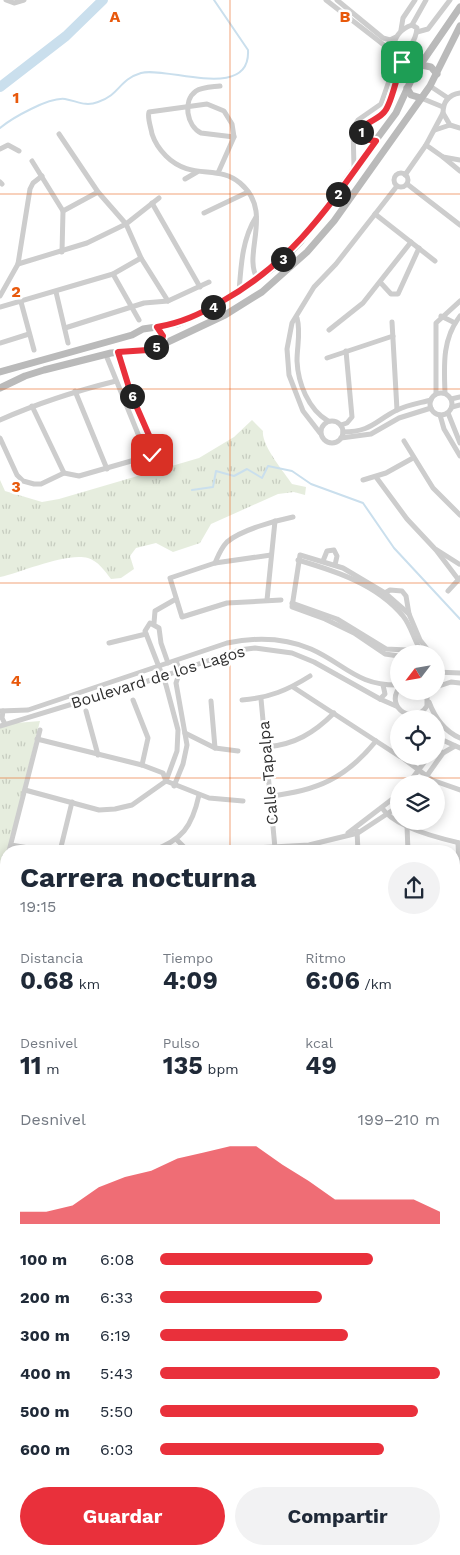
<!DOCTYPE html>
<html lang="es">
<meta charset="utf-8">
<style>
body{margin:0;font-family:"Work Sans",sans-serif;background:#f2f2f3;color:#1f2937;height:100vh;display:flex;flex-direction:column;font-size:19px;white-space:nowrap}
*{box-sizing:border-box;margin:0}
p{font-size:16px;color:#747a83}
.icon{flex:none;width:28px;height:28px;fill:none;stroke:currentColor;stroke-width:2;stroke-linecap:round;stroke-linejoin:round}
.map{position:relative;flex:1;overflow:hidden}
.side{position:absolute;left:0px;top:845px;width:460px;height:710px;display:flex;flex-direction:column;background:#fff;border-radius:20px 20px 0 0;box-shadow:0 2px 12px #0003}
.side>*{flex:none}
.needle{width:32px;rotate:239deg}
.controls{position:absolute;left:390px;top:645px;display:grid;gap:10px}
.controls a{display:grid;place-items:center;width:55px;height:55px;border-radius:50%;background:#fff;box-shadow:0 2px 12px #0003;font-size:25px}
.pin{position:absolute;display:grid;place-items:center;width:42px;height:42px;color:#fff;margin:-21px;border-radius:10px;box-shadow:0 2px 8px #0006}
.km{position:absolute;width:25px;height:25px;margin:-12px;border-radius:50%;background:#222;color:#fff;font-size:14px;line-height:25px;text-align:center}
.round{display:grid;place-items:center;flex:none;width:52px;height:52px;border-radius:26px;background:#f2f2f3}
.overview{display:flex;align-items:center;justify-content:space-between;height:85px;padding:0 20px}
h1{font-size:28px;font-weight:700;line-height:38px}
.metrics{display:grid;grid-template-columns:repeat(3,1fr);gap:8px;height:85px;padding:5px 20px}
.metrics div{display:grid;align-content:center}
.metrics b{font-size:25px;font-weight:700}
.metrics small{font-size:14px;font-weight:400}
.metrics p{font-size:14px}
.chart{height:140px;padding:10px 20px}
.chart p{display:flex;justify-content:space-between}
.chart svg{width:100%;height:90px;margin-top:5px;fill:#e9303b;opacity:.7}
.primary-button{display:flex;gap:10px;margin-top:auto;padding:10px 20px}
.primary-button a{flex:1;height:58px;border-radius:30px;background:#e9303b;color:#fff;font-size:20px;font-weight:700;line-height:58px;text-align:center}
.primary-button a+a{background:#f2f2f3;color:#1f2937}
ul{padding:0 20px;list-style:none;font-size:16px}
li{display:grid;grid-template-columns:80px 60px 1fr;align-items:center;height:38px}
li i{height:12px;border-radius:6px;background:#e9303b}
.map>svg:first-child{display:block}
</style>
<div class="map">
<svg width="460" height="1555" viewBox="0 0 460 1555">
<defs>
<pattern id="park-tufts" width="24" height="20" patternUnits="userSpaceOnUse" patternTransform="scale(1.25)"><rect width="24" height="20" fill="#e6edde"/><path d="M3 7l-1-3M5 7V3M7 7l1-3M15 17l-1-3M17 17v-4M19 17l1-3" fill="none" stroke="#c6ccbf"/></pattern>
</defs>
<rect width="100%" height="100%" fill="#fff"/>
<g fill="url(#park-tufts)">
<path d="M252 420 263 431C261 445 284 472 292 484L306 487 305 495 294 492 278 494 211 524 200 543 173 552 156 543 136 548 130 556 134 569 121 578 111 579C105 571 98 561 88 558 67 552 22 572 0 577V480L5 491 42 502 59 499 199 458 234 437Z"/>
<polygon points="40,721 0,880 0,728 16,723"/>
</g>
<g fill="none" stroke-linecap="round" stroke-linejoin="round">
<g stroke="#cadfed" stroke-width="2">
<path d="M0 128C12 118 49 97 65 99 77 101 85 107 98 102 121 94 118 80 141 73 167 66 251 102 248 50L214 0"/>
<polyline points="192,490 213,487 216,471 234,476 247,469 262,478 268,466 292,471 311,484 363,503 394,548 460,619"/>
</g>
<polyline stroke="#cadfed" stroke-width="10" points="0,87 66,36 103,0"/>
<g stroke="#cdcdcd" stroke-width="5">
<polyline points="6,0 14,3 24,0"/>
<polyline points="326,0 393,52"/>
<polyline points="337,0 383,38 390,40 396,37"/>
<path d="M412 25 417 28C416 40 408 54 395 54L393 50C394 37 400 29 412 25Z"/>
<polyline points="412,25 426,0"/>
<polyline points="401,30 403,18 415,0"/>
<polyline points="417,32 428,29 450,0"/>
<path d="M220 86C213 87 202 87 196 91 182 101 187 126 201 133L234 137"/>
<polyline points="430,86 448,98"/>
<path d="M460 93C448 95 443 102 443 113L450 125 460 128"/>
<polyline points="421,98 443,107"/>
<polyline points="435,130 450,125"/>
<polyline points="59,134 98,192 126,224 141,258 168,301"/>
<polyline points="376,141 364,139 361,135 362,129 381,115 388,107 406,51"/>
<polyline points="426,145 443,157 460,160"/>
<polyline points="0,149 8,145 19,151"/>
<polyline points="443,157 460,171"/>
<polyline points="32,161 63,211 62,252"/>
<polyline points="354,167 353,128 358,120 381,104 398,55"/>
<path d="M218 173 234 137 232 124 224 111 207 104 149 112C147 118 151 127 152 134 155 143 160 150 166 156 191 181 218 164 240 183 275 212 241 254 258 280"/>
<circle cx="401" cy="180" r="7"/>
<polyline points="405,175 426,145 443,113"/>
<polyline points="185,179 197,172"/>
<polyline points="0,182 2,184"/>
<polyline points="407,184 460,225"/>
<polyline points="152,203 200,287"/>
<polyline points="63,211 98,192"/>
<polyline points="204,213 248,192"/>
<polyline points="375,214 435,261"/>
<polyline points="18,264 87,243 126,224 159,198"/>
<polyline points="113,274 139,320"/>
<polyline points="380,282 391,294 398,294 419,248"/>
<polyline points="56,292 68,343"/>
<path d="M239 292C241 266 242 239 256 217"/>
<polyline points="0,296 18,264 30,189 33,183 42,176"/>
<polyline points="21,302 34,350"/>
<polyline points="0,307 113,274 141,258"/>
<polyline points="441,316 455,323"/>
<path d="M297 318C301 332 297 346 297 361 298 383 308 409 328 421"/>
<polyline points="392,322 397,410"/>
<polyline points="65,328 144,303 168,301 209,282"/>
<polyline points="329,330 363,303 411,242"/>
<polyline points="0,343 29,334"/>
<polyline points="106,355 147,456"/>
<polyline points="327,358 393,336"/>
<polyline points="75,391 107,469"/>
<path d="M445 393C444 366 442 339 460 316"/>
<circle cx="441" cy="404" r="11"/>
<polyline points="436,394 436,323 460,301"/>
<polyline points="451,399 460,397"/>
<polyline points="32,406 64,473"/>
<polyline points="452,407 460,405"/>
<polyline points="448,413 460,443"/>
<polyline points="440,415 444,429 460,456"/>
<path d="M0 420C38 403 76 391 116 381"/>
<circle cx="332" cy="432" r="11"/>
<polyline points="341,425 347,423 352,417 346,351"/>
<path d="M343 432C371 432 375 421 397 410 407 405 420 403 431 400"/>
<polyline points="320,433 303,411 289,375 287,349 292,323 314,287 336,264 397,186"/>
<polyline points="0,438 17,475 23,481 34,484 41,484 64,473 79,476 152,455 155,449 131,394 118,352"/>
<polyline points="341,438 371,434 399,418 431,408"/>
<polyline points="404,441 433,488 460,515"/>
<polyline points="376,477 407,519 436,550 458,579"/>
<polyline points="363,480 386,473 413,458"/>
<polyline points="437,550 459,564"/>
<polyline points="271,555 215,563 170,578 182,617 227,603 281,600"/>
<path d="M298 560C335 571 377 584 403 616 412 627 414 642 423 654"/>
<polyline points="323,561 327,551 334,550 337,556 335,565"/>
<path d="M215 563C218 556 221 548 227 542 241 530 274 521 293 517"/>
<polyline points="448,591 460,578"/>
<polyline points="385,593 390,590 402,591 406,596 409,614"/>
<polyline points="267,600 275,521"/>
<polyline points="292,603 337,619 386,649 407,650 412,654"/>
<polyline points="154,623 155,611 176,599"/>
<polyline points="109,643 146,634"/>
<polyline points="399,656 385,654 354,633 325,619 292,607 300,555 343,568 385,593 409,614 420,640 431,654"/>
<polyline points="436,663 441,672"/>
<polyline points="436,672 460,673"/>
<polyline points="436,675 438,686"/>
<polyline points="293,687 399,756"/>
<polyline points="436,687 451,682 460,683"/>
<path d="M399 688C385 708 414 726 427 706V691"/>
<polyline points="261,699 275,848"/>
<polyline points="380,699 385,694 383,685"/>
<polyline points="133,700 148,738 142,765"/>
<path d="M242 700C269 698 288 690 310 676"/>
<polyline points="211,701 215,748"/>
<path d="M429 702C435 718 444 731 460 738"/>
<path d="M0 711 28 710 227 643C256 637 283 637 311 649 345 664 357 686 399 685"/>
<polyline points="3,711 2,718 5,724"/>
<polyline points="86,711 98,755"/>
<polyline points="0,726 161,677 239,650 255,648 292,653 314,662 380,699 396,706"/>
<polyline points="185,733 215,748 238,751"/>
<polyline points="436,737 460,748"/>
<polyline points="37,739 142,765 163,773 166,781"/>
<path d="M266 747C294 745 314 733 334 713"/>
<polyline points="436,749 443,753"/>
<polyline points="400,756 432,780 460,790"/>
<polyline points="166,781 209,798 243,801"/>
<polyline points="408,784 429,756"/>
<polyline points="421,784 443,753 455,746"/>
<polyline points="174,786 183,764 187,745 176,683 180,671 176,661"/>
<polyline points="25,790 99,810 115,809 132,805 166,781 177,751 178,730 166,685 145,631 150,623 159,628 161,643 168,663"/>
<path d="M270 796C317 791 346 778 376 741"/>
<path d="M382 808C394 827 438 838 460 843"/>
<polyline points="407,826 408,851"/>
<polyline points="357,831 358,851"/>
<polyline points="348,833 399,794"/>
<polyline points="177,840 186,849 195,851"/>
<polyline points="458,843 460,886"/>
<polyline points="11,845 46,851"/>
<polyline points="254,848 309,845 358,833 399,806"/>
<polyline points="9,851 40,730"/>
<polyline points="60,851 72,802"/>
<path d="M152 851C182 840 192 827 199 795"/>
<polyline points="6,864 6,863"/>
<polyline points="0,893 6,891"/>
<polyline points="454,900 460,900"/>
<polyline points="0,935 6,937"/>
<polyline points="454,948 460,948"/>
<polyline points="0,980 6,983"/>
<polyline points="454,991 460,991"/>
<polyline points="454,1033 460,1033"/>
<polyline points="0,1063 6,1066"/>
<polyline points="454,1077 460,1077"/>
<polyline points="0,1136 6,1137"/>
<polyline points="0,1164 6,1152"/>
<polyline points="454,1174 460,1173"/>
<polyline points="0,1186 6,1189"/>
<polyline points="0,1218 6,1217"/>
<polyline points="454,1220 460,1218"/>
<polyline points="0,1259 6,1259"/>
<polyline points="454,1264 460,1263"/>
<polyline points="0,1303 6,1302"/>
<polyline points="454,1308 460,1307"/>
<polyline points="0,1332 2,1356"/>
<polyline points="457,1368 460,1327"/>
<polyline points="454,1393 460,1393"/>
<polyline points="0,1398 6,1397"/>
<polyline points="85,1555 86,1549"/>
<polyline points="115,1555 121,1549"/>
<polyline points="183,1555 189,1549"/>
<polyline points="240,1555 242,1549"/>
</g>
<g stroke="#cdcdcd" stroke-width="6">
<polyline points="0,1019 6,1022"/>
<polyline points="0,1029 6,1032"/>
<polyline points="454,1124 460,1123"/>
<polyline points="454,1133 460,1132"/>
</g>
<g stroke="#bababa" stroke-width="7">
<polyline points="421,65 431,67 437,74"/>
<polyline points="407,88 411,95 421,98"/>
<polyline points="157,327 163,336 160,346"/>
<polyline points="0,372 132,335 143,329 177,324 194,317 239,292 280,263 301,241 396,113 414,74 460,7"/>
<polyline points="0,388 25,376 44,370 111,353 153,349 225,315 262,292 307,252 334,221 430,86 460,26"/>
</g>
</g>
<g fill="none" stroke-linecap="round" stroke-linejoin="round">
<defs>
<path id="route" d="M152 455 155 449 131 394 118 352 148 350 160 346 163 336 157 327C181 323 200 314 221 302 293 262 329 206 376 141L364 139 361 131C365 121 379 120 385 111 392 102 397 75 402 62"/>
</defs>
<use href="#route" stroke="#fff" stroke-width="10"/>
<use href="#route" stroke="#e9303b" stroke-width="6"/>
</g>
<path fill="none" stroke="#e8590c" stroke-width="1" stroke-opacity="0.55" d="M230 0V851M0 194H460M0 389H460M0 583H460M0 778H460M0 972H6M454 972H460M0 1166H6M454 1166H460M0 1361H6M454 1361H460M230 1549V1555"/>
<g text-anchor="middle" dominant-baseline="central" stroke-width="5" stroke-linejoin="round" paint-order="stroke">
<g font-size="16" fill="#303030" stroke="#fff">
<text transform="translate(158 677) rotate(-17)">Boulevard de los Lagos</text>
<text transform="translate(268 773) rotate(-95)">Calle Tapalpa</text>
</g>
</g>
<g font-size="16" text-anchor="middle" font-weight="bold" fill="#e8590c" stroke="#fff" stroke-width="5" stroke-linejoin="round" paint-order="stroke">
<text x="115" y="22">A</text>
<text x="345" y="22">B</text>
<text x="16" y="103">1</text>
<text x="16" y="297">2</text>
<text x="16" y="492">3</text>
<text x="16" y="686">4</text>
</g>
</svg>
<div class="controls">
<a><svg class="needle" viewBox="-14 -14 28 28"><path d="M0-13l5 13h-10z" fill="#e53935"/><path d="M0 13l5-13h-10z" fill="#747a83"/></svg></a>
<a><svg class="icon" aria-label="locate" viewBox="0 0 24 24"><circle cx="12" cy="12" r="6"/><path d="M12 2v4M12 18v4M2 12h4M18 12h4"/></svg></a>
<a><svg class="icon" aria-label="layers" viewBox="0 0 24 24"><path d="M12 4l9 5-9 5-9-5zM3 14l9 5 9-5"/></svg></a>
</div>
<div class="pin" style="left:402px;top:62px;background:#1e9e55"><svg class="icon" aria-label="arrive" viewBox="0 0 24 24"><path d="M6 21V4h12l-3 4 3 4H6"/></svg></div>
<div class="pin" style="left:152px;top:455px;background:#d93025"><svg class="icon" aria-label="check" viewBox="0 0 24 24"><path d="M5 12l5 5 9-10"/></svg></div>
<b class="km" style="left:361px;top:132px">1</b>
<b class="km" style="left:338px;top:194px">2</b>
<b class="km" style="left:283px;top:259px">3</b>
<b class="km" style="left:213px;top:307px">4</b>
<b class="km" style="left:156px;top:347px">5</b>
<b class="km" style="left:132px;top:396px">6</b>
<section class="side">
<div class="overview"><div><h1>Carrera nocturna</h1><p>19:15</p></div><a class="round"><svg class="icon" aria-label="share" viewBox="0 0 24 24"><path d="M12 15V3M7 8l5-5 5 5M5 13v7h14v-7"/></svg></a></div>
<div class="metrics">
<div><p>Distancia</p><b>0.68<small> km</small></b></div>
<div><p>Tiempo</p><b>4:09</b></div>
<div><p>Ritmo</p><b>6:06<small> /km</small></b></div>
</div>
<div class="metrics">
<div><p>Desnivel</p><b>11<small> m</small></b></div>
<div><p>Pulso</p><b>135<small> bpm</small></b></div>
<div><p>kcal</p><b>49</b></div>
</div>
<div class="chart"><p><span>Desnivel</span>199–210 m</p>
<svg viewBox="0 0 160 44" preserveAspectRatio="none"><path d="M0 44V38L10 38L20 35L30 26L40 21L50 18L60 12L70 9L80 6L90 6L100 15L110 23L120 32L130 32L140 32L150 32L160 38V44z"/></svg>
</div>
<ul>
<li><b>100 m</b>6:08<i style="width:76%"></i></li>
<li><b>200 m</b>6:33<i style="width:58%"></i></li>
<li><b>300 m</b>6:19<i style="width:67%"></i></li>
<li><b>400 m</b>5:43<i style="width:100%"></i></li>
<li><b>500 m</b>5:50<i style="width:92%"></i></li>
<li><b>600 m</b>6:03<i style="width:80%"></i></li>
</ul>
<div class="primary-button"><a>Guardar</a><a>Compartir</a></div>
</section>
</div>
